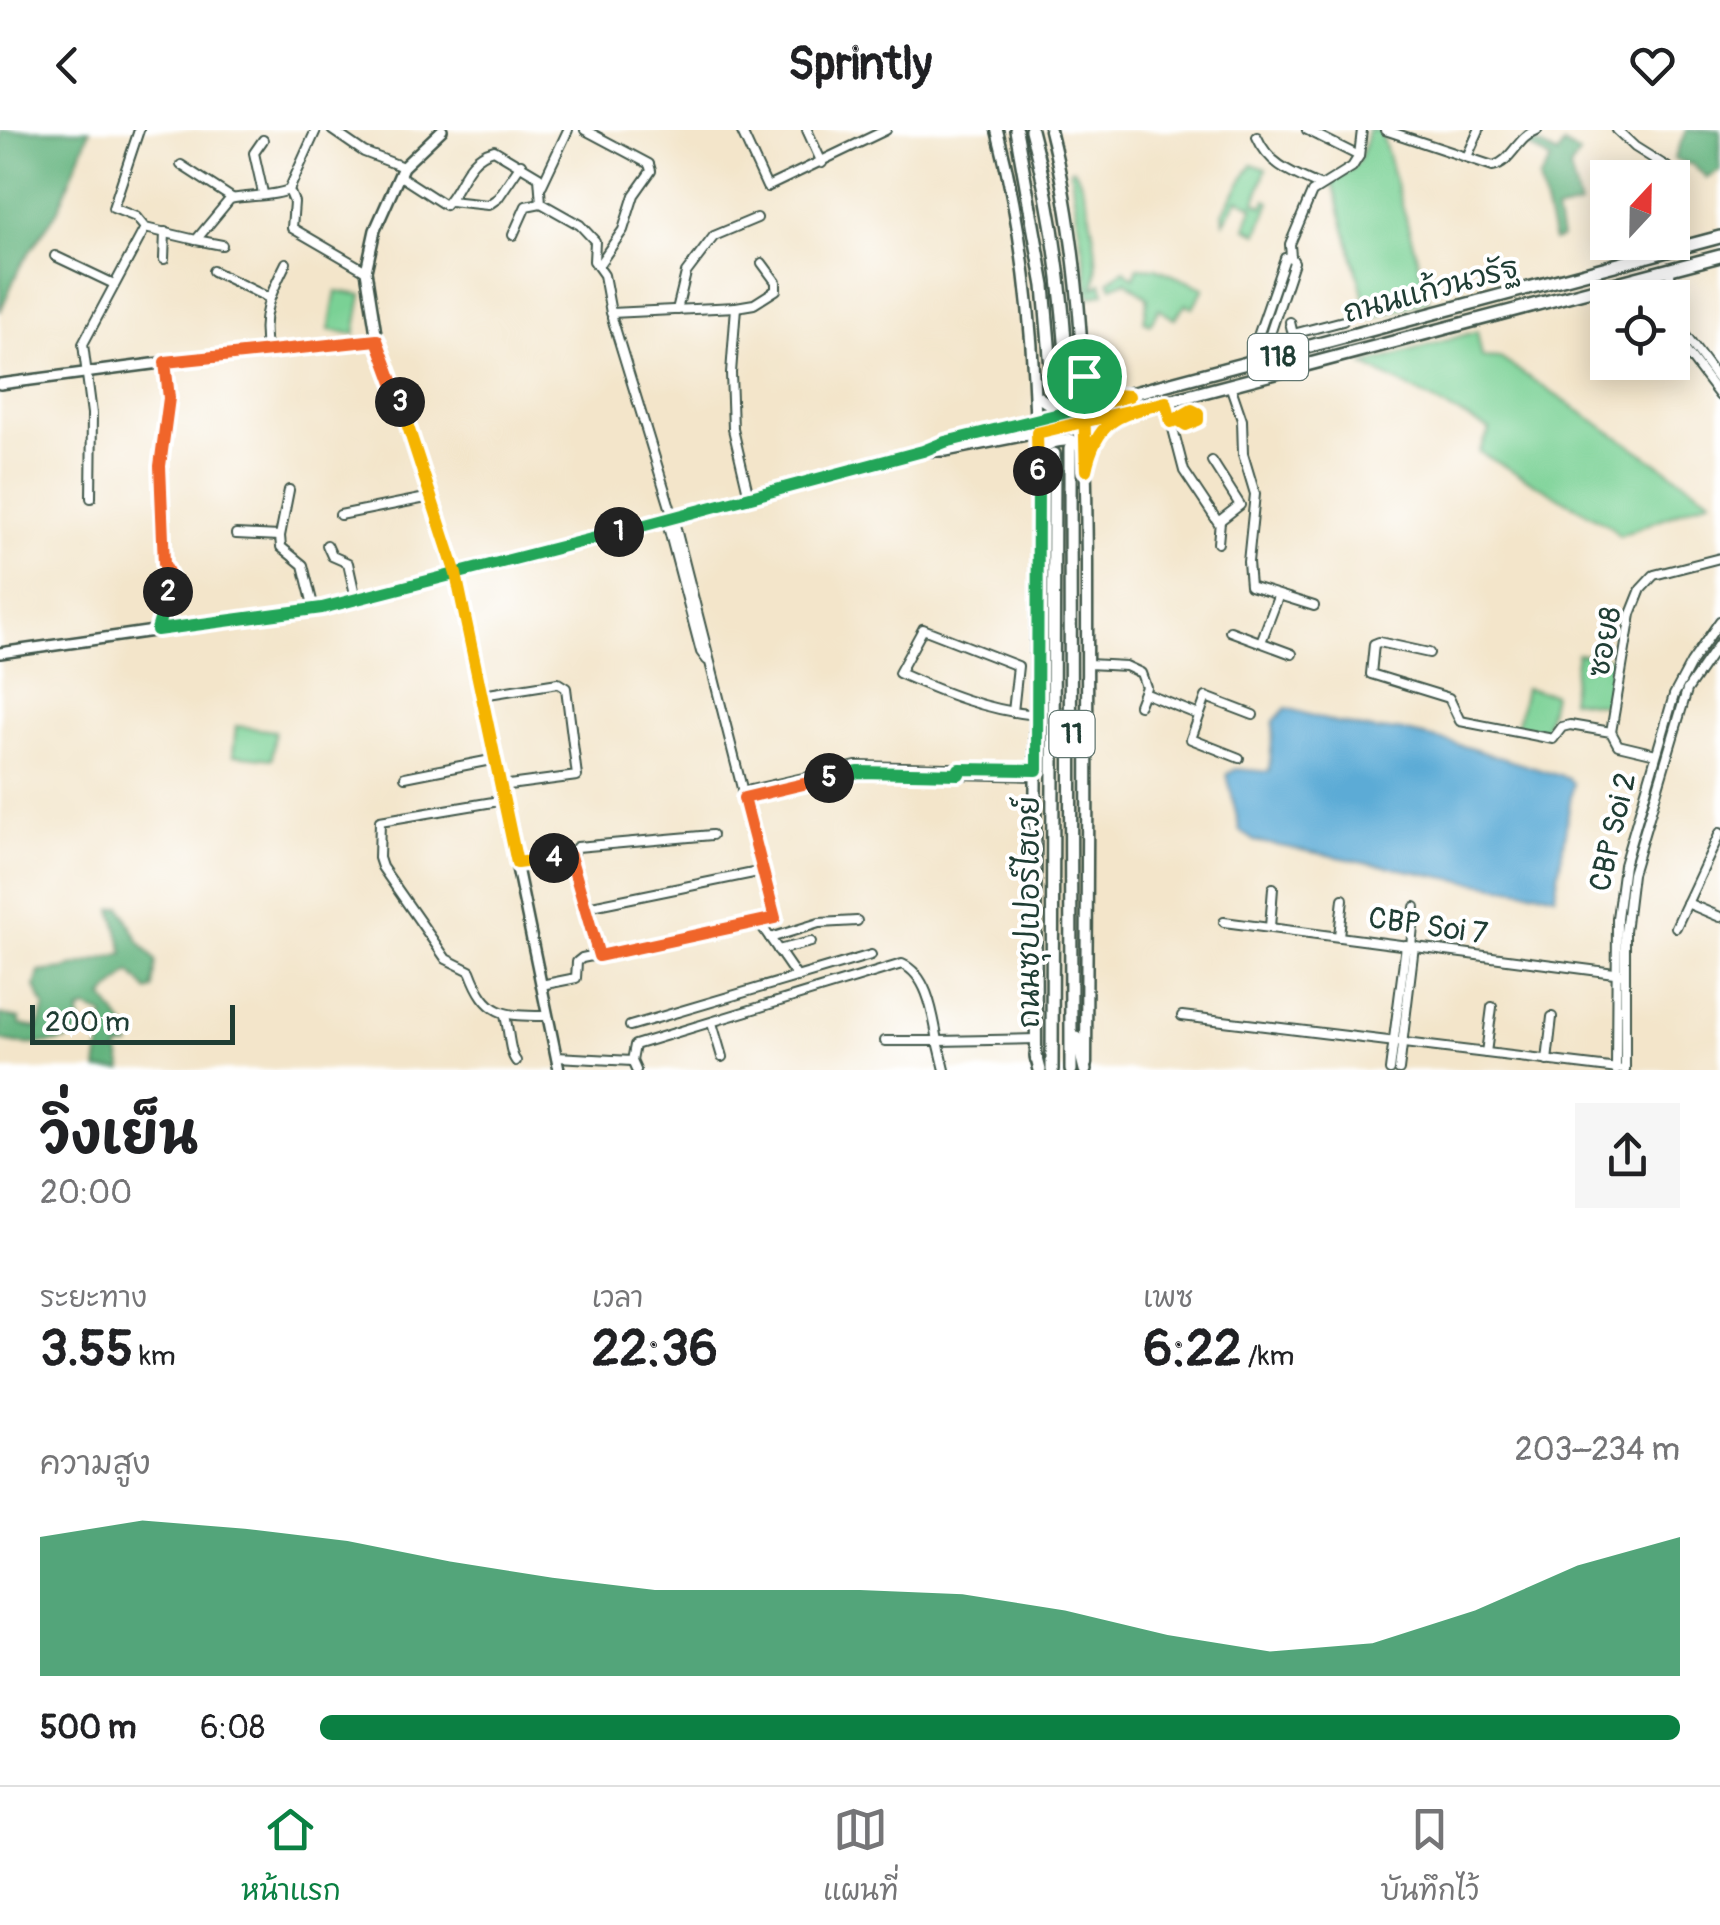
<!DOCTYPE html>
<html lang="th">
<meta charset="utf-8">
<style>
body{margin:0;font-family:Pangolin,"Playpen Sans Thai",sans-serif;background:#f6f6f6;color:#202124;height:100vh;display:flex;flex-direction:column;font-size:38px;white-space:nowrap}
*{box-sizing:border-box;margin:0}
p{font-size:32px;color:#757577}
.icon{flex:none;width:55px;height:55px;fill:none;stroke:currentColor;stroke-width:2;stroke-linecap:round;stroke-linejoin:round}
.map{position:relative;height:940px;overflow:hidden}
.details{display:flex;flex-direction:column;background:#fff;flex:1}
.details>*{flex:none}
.needle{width:65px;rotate:22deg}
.tools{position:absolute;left:1590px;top:30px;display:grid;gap:20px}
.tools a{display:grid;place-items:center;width:100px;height:100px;border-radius:0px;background:#fff;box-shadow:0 5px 25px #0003;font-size:50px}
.scale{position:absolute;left:30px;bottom:25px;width:205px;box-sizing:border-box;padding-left:10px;border:5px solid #1f3d34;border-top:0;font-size:28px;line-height:35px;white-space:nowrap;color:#1f3d34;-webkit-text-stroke:8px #fff;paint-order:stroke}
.pin{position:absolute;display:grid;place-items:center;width:85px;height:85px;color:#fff;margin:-42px;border:5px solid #fff;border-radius:50%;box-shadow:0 2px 10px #0007}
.km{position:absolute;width:50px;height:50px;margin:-25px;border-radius:50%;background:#222;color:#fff;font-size:28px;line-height:50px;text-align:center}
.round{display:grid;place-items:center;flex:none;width:105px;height:105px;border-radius:0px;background:#f6f6f6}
.summary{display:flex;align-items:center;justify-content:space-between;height:170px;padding:0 40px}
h1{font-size:55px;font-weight:700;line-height:75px}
.stats{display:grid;grid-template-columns:repeat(3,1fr);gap:15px;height:170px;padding:10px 40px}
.stats div{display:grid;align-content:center}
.stats b{font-size:50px;font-weight:700}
.stats small{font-size:28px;font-weight:400}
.stats p{font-size:28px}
.chart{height:280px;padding:20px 40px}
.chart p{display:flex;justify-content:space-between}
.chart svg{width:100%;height:180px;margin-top:10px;fill:#0b8043;opacity:.7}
ul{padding:0 40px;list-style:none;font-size:32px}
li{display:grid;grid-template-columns:160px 120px 1fr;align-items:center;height:75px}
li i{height:25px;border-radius:12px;background:#0b8043}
header{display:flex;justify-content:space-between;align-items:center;height:130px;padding:0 40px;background:#fff;font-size:45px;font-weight:700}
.tab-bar{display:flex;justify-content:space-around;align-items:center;height:140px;border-top:2px solid #e0e0e0;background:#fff;font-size:28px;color:#757577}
.tab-bar a{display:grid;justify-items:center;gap:5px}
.tab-bar .on{color:#0b8043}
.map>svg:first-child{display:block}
</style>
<header><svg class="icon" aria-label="back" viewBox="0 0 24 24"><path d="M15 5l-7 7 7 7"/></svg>Sprintly<svg class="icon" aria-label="heart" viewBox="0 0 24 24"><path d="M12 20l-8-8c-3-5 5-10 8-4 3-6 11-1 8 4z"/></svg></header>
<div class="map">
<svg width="1720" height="940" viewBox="0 0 1720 940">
<rect width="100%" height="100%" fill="#fff"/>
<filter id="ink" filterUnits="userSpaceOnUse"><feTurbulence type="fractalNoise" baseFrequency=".01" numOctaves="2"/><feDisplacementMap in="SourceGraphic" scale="20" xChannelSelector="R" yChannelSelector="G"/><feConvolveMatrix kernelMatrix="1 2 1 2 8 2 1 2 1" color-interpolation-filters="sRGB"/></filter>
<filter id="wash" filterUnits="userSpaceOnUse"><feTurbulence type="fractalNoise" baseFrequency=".0048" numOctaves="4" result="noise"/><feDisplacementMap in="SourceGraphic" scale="40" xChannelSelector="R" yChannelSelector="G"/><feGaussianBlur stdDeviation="2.25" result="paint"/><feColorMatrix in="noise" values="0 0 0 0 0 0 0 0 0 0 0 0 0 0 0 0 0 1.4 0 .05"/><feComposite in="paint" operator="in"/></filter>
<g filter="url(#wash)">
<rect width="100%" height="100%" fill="#f3e5ca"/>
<g fill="#7ad195" stroke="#4c8764" stroke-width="2.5">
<path d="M1368 0 1381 1 1429 170 1370 189 1332 51C1358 39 1363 27 1368 0Z"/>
<polygon points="1252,34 1266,39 1255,72 1263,76 1266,70 1270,72 1258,103 1246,98 1253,76 1238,69 1224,92 1223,82"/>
<path d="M1074 39C1088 58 1103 138 1093 159L1101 153 1104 163 1090 167 1070 40Z"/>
<polygon points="1138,137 1156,138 1204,158 1193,178 1186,174 1174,189 1159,179 1150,194 1144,191 1148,168 1126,151 1112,157 1109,151 1124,140 1134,148"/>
<polygon points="336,161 362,165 355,204 329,200"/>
<polygon points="1477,201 1482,227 1500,228 1711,369 1619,406 1610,396 1479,322 1490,300 1364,235"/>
<polygon points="1577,523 1614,529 1607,575 1570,570"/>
<polygon points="1525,558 1553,564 1545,602 1517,596"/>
<polygon points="236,596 275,601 272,629 233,625"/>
</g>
<g fill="#63b37e" stroke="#417859" stroke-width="2.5">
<polygon points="0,0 90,0 58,80 20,136 0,182"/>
<polygon points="1686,0 1720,0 1720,41 1707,48 1693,35 1674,29"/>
<polygon points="1527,9 1557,25 1564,14 1579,24 1570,39 1580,76 1556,82 1561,108 1554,111 1539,50 1551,31 1529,17"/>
<path d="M121 777 139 811 156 831 153 859 148 861 130 842 103 867 131 905 130 916 118 918 123 940H97L104 885 86 878 79 882 81 902C63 917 21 916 0 910V884L20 889V895L38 898 45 877 35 857 39 842 64 839 124 823 112 779Z"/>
</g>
<polygon fill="#5cabd6" stroke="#3e7485" stroke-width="2.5" points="1286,578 1336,593 1378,601 1398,600 1446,611 1567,648 1573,653 1555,765 1453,749 1254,711 1240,701 1227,644 1236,639 1269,642 1274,591"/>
</g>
<g filter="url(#ink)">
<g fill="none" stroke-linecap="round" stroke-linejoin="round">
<defs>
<g id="minor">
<polyline points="139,0 113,78 136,87 145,98"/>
<polyline points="332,0 364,22 403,37"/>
<polyline points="585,0 649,34 651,41 634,65 623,100 598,136"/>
<polyline points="741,0 767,57 886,0"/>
<polyline points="807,0 822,33"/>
<polyline points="1307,0 1359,26"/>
<path d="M1385 0 1493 36C1512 32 1517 7 1537 0"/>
<polyline points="1617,0 1635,17 1667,37 1666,48"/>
<path d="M1257 7C1269 35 1292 43 1319 55"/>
<polyline points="1467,27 1479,0"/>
<polyline points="181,35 232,68"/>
<path d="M400 46 445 75C463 56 465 28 494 20L539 47 541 73 580 95 595 111 594 131 604 145 611 183 736 177 731 243 733 299 749 367"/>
<polyline points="542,55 568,0"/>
<polyline points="289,60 294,72 292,98 366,141"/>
<polyline points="263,63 254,23 263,10"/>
<polyline points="450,71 488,75 498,68 521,34"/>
<polyline points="513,105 526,76 541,73"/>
<polyline points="196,110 222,115"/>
<polyline points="55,126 114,154"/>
<polyline points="1291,127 1290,114 1312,62 1352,37 1359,26 1362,0"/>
<polyline points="164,129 165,102"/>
<polyline points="1636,130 1641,112"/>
<polyline points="1670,140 1671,168"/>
<polyline points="213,141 269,168"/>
<polyline points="1641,147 1650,168"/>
<polyline points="1672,176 1685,205 1720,252"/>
<polyline points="736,177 754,174 776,160 776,152 762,133"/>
<polyline points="677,180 686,143 714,106 757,88"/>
<polyline points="1290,192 1297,221"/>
<polyline points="1672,203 1720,266"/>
<polyline points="1293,204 1343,191"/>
<path d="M267 221C259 186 271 163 286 133"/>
<polyline points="1248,235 1285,128 1291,127 1294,132 1269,207 1276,227"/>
<polyline points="1230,255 1242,290 1243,324 1255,364 1248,432 1250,456 1314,476"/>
<polyline points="1166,272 1184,341 1218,392 1240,375 1212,331"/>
<polyline points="1171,292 1178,290 1182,283 1192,280 1199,287 1197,292 1186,295 1178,290"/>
<polyline points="289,360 280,406 281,417 303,435 314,479"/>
<path d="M91 368 92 284 83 214 145 98 196 110 230 69C249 65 272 67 289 60L316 0"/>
<polyline points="340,385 431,367"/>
<polyline points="666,389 701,522 707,530"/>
<polyline points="236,404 280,406"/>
<polyline points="1218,413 1220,391"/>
<polyline points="327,415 332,426 348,433 356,469"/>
<polyline points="157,500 171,448 164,434 160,336 169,267 165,232"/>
<polyline points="1230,501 1292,524"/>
<polyline points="1261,512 1278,467"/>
<polyline points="1429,523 1379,512 1374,514 1371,544 1449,568 1460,591 1553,609 1562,597 1570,595 1611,602 1618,615 1656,624"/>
<polyline points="1088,534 1126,536 1141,543 1146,557 1139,575"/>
<polyline points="1144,563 1199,585"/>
<polyline points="482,565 558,553 566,558 577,646 501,656"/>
<path d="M1013 582 1018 536 923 499 899 543C944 563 986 580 1036 585"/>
<polyline points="1611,602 1631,484 1641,459 1654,445 1720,428"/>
<polyline points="1239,628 1191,609 1206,567 1253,585"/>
<polyline points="955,644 1036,646"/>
<polyline points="405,647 496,629"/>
<polyline points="742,662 856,636 1037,640"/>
<polyline points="744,668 855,642 936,643"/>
<path d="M505 670 380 691 379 728 382 737 446 829 470 841C487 887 503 886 548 886"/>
<polyline points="570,726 599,826"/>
<polyline points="517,733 570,726 577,717 712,705"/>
<polyline points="1687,773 1720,787"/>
<polyline points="587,777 763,741"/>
<polyline points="759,792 797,847"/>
<polyline points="1224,792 1622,844"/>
<polyline points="1270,797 1273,758"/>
<polyline points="1676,797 1720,703"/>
<polyline points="1339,806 1343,769"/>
<polyline points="770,808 819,793 857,791"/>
<polyline points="1411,816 1415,777"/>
<polyline points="778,820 811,812"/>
<polyline points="541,855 576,848 577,832 582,828 775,788 673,387 612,188"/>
<path d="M505 886C509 899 509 923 516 931"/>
<polyline points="1182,886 1618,939"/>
<polyline points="712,893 722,927"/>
<polyline points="630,896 871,825"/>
<polyline points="885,911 938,911 945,940"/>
<polyline points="1486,923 1492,877"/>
<polyline points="556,927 632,931"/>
<polyline points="1547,931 1552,887"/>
<path d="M636 940 632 931 635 915 902 834C928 845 933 885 938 911L1036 909"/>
<polyline points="1390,940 1406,815"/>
<polyline points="1399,940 1414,816"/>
<polyline points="1616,940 1617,788 1624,735 1674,565 1691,533 1720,491"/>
<polyline points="1625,940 1625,802 1632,744 1687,560 1720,512"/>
</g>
<g id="tertiary">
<polyline points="442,0 403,37 375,100 366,141 377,210 456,444 559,940"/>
<polyline points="0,254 183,230 377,210"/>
<polyline points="931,321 946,321 1037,303"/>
<polyline points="0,523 321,477 551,420 1036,289"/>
</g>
<g id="secondary">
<path d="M997 0C1042 170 1038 345 1036 520 1035 656 1035 793 1036 929"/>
<path d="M1050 0C1086 141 1085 286 1087 431 1088 599 1087 766 1086 934"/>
<polyline points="1035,265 1049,274 1074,268 1083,254"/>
<path d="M1038 326C1047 311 1056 311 1072 310L1085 321"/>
</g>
<g id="primary">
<polyline points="1084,246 1098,262 1117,265"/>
<polyline points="1036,289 1720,107"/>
<polyline points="1037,303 1135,280 1720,126"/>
<path d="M1086 340C1091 316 1096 301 1118 289"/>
</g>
<g id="trunk">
<polyline points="1016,0 1044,156 1053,261"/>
<path d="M1031 0C1054 85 1064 171 1068 259"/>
<polyline points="1070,319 1071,940"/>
<polyline points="1077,908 1085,940"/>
<polyline points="1036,925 1040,940"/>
<polyline points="1052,940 1054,324"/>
</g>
</defs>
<use href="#minor" stroke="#3f564a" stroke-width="12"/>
<use href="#tertiary" stroke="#3f564a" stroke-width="14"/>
<use href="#secondary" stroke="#3f564a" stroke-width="15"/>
<use href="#primary" stroke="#3f564a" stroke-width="16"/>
<use href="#trunk" stroke="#3f564a" stroke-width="16"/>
<use href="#minor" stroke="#fff" stroke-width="8"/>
<use href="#tertiary" stroke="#fff" stroke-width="9"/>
<use href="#secondary" stroke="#fff" stroke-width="10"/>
<use href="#primary" stroke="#fff" stroke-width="11"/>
<use href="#trunk" stroke="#fff" stroke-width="11"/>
</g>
</g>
<g fill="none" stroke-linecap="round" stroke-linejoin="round" filter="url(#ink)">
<defs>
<polyline id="split-1" points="619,402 923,321 945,312 1084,278 1084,246"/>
<polyline id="split-2" points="168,462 157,500 322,478 619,402"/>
<polyline id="split-3" points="168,462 171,448 164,434 160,336 169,268 165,232 377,210 400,272"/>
<polyline id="split-4" points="400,272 456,444 517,733 554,728"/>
<polyline id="split-5" points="554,728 570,726 599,826 775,788 744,668 829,648"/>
<polyline id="split-6" points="829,648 859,642 959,644 959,639 1037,640 1038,341"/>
<path id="split-7" d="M1038 341 1037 303 1166 272 1171 292 1192 280 1198 283V290L1186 295 1178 290 1171 292 1166 272C1119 285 1097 288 1086 340 1085 319 1085 298 1084 278L1129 266C1109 265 1096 264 1084 246"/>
</defs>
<use href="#split-1" stroke="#fff" stroke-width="20"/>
<use href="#split-2" stroke="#fff" stroke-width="20"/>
<use href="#split-3" stroke="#fff" stroke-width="20"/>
<use href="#split-4" stroke="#fff" stroke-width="20"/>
<use href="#split-5" stroke="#fff" stroke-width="20"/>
<use href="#split-6" stroke="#fff" stroke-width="20"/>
<use href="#split-7" stroke="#fff" stroke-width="20"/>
<use href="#split-1" stroke="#22a559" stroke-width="12"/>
<use href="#split-2" stroke="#22a559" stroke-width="12"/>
<use href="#split-3" stroke="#f0652b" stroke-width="12"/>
<use href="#split-4" stroke="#f5b400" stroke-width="12"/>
<use href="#split-5" stroke="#f0652b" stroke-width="12"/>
<use href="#split-6" stroke="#22a559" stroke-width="12"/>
<use href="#split-7" stroke="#f5b400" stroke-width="12"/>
</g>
<g text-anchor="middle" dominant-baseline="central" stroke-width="8" stroke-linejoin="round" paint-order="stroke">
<g fill="#fff" stroke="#627771" stroke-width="2.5">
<rect x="1248" y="204" width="60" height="46" rx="8"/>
<rect x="1049.5" y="581" width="45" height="46" rx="8"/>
</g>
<g font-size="28" font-weight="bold" fill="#1f3d34">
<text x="1278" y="227">118</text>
<text x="1072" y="604">11</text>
</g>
<g font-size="30" fill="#1f3d34" stroke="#fff">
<text transform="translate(1431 160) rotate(-15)">ถนนแก้วนวรัฐ</text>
<text transform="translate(1605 512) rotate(-79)">ซอย8</text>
<text transform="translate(1613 702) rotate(-77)">CBP Soi 2</text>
<text transform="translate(1029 782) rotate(-90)">ถนนซุปเปอร์ไฮเวย์</text>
<text transform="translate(1428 796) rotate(8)">CBP Soi 7</text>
</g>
</g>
</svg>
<div class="tools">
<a><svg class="needle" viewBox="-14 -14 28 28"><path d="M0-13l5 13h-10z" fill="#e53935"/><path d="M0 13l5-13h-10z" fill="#757577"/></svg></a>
<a><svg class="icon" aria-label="locate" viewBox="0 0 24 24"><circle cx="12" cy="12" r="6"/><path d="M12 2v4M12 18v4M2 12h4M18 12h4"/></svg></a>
</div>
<div class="scale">200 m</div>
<div class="pin" style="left:1084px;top:246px;background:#1e9e55"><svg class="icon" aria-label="arrive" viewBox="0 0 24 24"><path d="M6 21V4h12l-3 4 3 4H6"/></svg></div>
<b class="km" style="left:619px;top:402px">1</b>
<b class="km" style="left:168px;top:462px">2</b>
<b class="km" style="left:400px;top:272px">3</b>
<b class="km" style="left:554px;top:728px">4</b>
<b class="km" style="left:829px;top:648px">5</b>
<b class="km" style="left:1038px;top:341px">6</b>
</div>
<section class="details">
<div class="summary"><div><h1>วิ่งเย็น</h1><p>20:00</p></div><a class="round"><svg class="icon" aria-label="share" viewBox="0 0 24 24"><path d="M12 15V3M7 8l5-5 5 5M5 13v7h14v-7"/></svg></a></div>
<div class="stats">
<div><p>ระยะทาง</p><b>3.55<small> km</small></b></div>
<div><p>เวลา</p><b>22:36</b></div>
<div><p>เพซ</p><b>6:22<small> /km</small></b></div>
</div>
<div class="chart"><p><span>ความสูง</span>203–234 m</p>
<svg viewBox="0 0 160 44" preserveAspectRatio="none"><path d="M0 44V10L10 6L20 8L30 11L40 16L50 20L60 23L70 23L80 23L90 24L100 28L110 34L120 38L130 36L140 28L150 17L160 10V44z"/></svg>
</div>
<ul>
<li><b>500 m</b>6:08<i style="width:100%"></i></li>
</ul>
</section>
<nav class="tab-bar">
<a class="on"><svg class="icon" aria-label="home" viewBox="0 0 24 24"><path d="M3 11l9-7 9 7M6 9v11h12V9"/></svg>หน้าแรก</a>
<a><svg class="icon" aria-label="map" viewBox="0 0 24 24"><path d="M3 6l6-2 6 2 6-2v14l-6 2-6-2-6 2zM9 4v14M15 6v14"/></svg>แผนที่</a>
<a><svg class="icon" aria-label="saved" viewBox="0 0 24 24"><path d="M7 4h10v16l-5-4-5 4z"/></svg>บันทึกไว้</a>
</nav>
